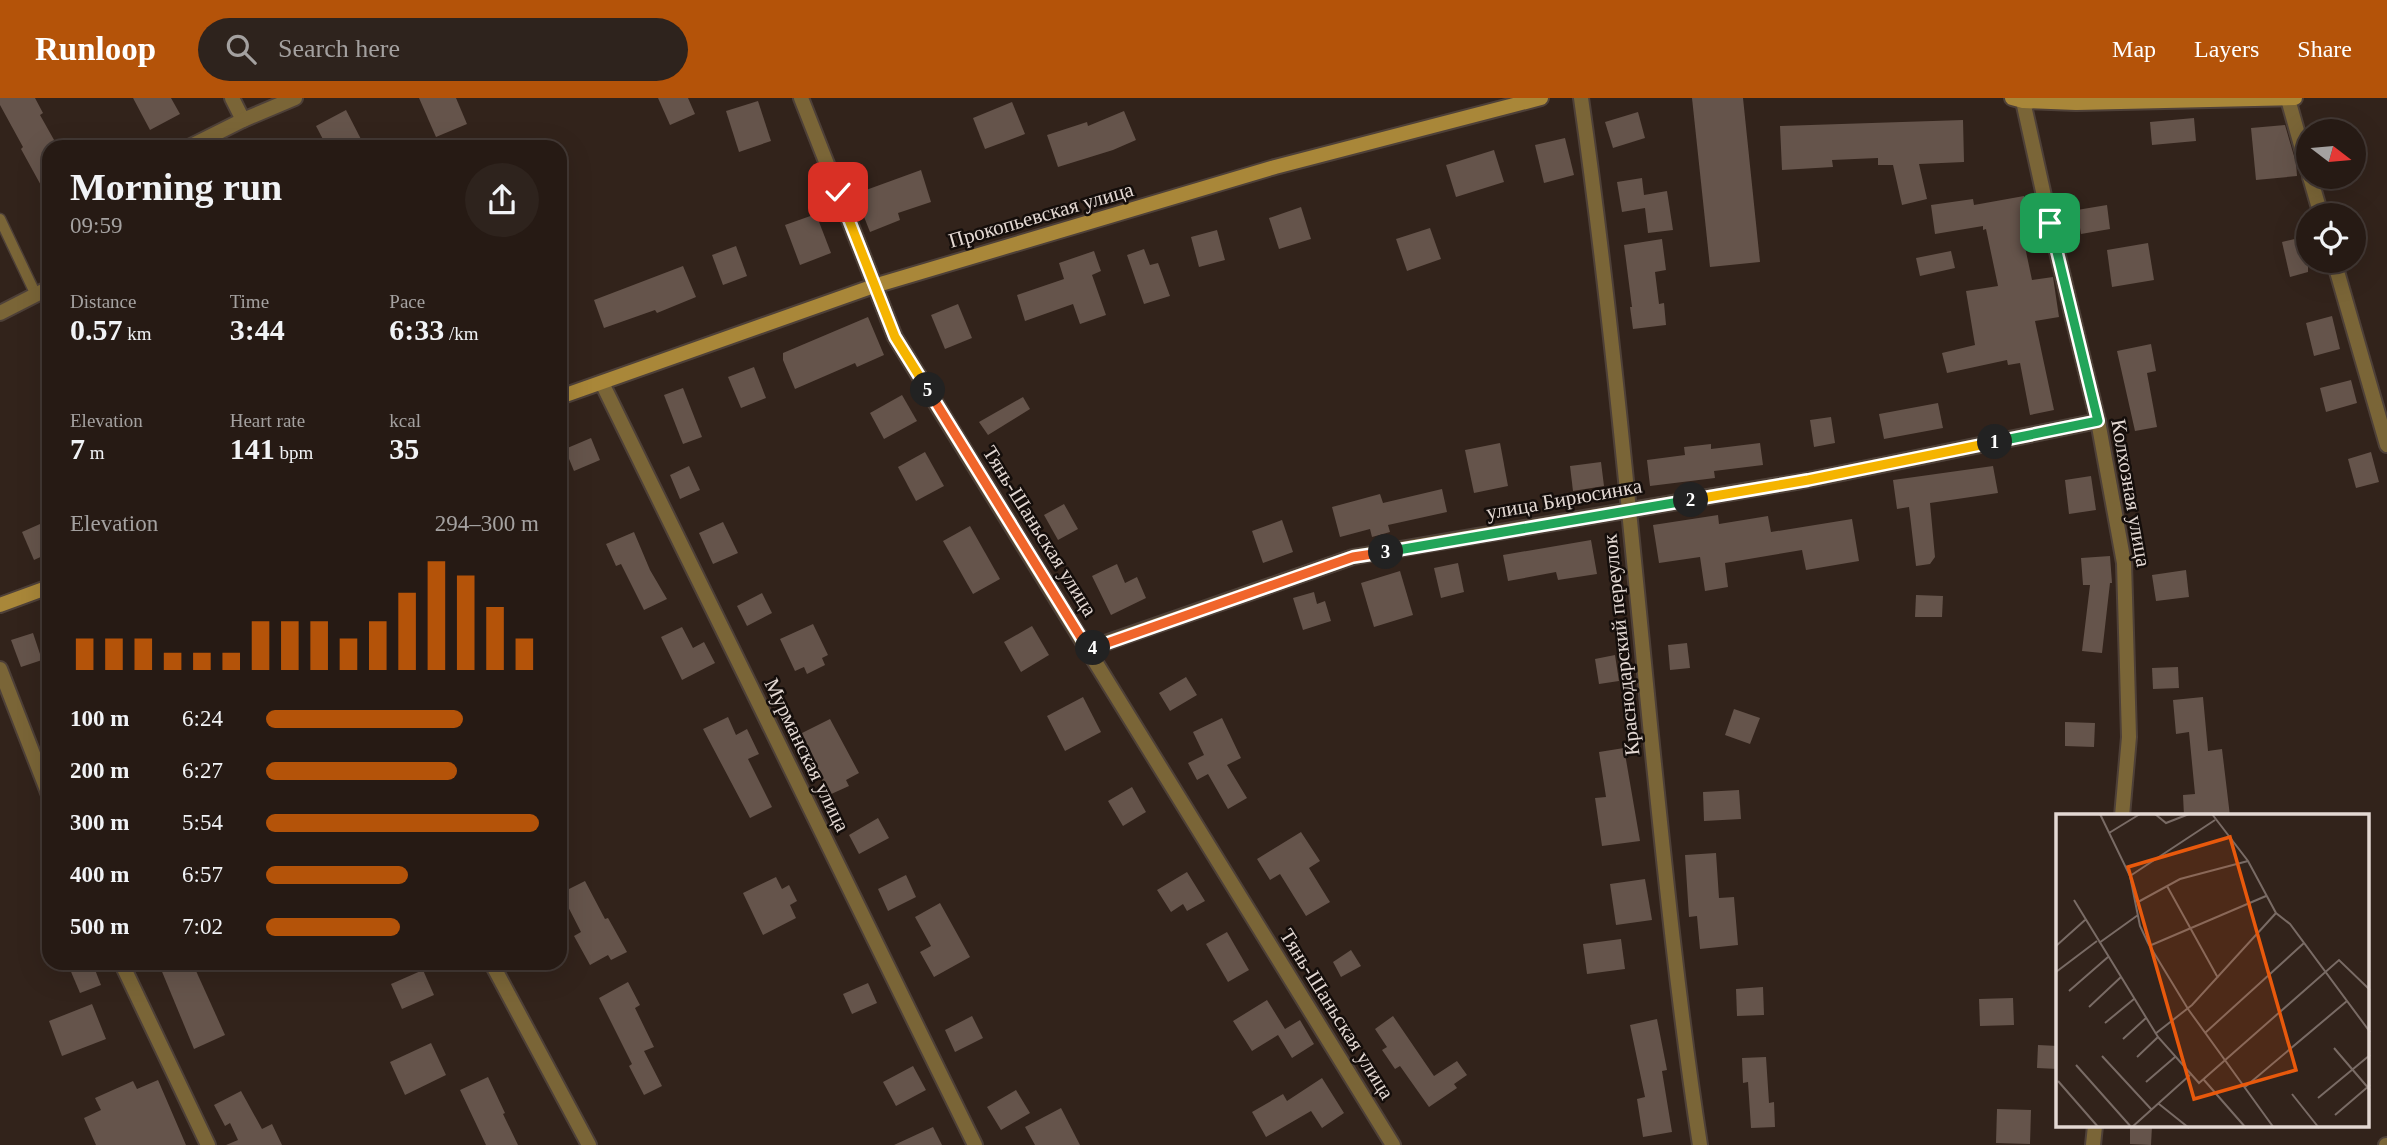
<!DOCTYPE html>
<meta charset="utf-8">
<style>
body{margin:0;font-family:Georgia,serif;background:#2e231d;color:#f1f3f6;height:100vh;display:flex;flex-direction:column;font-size:26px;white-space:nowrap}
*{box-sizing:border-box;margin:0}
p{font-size:23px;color:#a4a1a0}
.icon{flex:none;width:38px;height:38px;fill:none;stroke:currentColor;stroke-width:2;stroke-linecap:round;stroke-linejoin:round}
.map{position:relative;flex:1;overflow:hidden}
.side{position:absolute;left:42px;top:42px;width:525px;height:830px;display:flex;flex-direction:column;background:#261a14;border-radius:21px;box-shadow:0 7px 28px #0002,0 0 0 2px #423834}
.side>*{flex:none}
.needle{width:46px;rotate:106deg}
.buttons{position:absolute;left:2296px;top:21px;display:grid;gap:14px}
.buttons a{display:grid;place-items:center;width:70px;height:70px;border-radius:50%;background:#261a14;box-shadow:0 7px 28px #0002,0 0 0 2px #423834;font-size:35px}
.pin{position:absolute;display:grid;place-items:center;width:60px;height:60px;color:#fff;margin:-30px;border-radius:14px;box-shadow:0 4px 10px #0006}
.km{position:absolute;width:35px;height:35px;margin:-18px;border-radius:50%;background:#222;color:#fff;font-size:19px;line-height:35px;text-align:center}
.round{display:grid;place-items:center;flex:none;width:74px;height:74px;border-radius:37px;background:#2e231d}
.summary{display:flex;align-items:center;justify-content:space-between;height:119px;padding:0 28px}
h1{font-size:38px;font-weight:600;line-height:52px}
.stats{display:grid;grid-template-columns:repeat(3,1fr);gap:10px;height:119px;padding:7px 28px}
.stats div{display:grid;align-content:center}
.stats b{font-size:30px;font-weight:600}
.stats small{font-size:19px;font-weight:400}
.stats p{font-size:19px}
.chart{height:196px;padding:14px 28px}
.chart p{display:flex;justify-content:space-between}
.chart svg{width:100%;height:126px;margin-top:7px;stroke:#b45309;stroke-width:6}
ul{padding:0 28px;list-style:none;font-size:23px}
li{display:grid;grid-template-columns:112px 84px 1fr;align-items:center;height:52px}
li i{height:18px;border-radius:9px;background:#b45309}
header{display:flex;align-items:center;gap:42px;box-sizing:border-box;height:98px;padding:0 35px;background:#b45309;color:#fff}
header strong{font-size:33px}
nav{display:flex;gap:38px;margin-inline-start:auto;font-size:24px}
.search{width:490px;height:63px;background:#2e231d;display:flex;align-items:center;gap:18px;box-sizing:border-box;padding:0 24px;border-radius:38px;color:#a4a1a0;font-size:26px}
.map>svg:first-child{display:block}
</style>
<header>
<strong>Runloop</strong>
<div class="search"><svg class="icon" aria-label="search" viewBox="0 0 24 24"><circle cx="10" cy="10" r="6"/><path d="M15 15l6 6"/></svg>Search here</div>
<nav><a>Map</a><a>Layers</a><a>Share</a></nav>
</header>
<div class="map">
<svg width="2387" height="1047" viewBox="0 0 2387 1047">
<rect width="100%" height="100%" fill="#32231b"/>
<g fill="#65544b">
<polygon points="0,0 35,0 43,15 40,17 58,49 49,49 49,102 21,51 23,49 0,7"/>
<polygon points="133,0 171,0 180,16 150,32"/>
<polygon points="419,0 456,0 467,26 436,39"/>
<polygon points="658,0 688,0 695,16 670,27"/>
<polygon points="1692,0 1743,0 1760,164 1710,169"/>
<polygon points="758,3 771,43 739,54 726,13"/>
<polygon points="1012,4 1025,36 985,51 973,20"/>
<polygon points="346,12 365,49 327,49 316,28"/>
<polygon points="1124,13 1136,42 1113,52 1058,69 1047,37 1087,24 1088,28"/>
<polygon points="1638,14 1645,40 1613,50 1605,24"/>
<polygon points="2194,20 2196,43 2152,47 2150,24"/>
<polygon points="1963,22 1964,64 1919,66 1927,101 1902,107 1893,67 1878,67 1878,60 1832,62 1833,69 1782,72 1780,28"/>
<polygon points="2285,27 2296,65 2297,78 2256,82 2251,30"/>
<polygon points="1565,40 1574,77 1544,85 1535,47"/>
<polygon points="1494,52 1504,84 1456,99 1446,67"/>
<polygon points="921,72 931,104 898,115 900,122 870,134 855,96"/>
<polygon points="1642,80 1644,97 1667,93 1673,132 1648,135 1645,110 1622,114 1617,84"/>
<polygon points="2024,98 2028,124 2020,125 2032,182 2053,179 2059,219 2035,223 2054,312 2030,317 2020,265 2008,267 2007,262 1947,275 1942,255 1975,247 1966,193 1998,188 1986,131 1983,132 1983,128 1935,136 1931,107 1973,101 1974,107"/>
<polygon points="2107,107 2110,131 2081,136 2077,112"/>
<polygon points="1301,109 1311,141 1279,151 1269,120"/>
<polygon points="816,116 831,155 800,167 785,127"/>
<polygon points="1430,130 1441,161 1407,173 1396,141"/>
<polygon points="1217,132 1225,162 1199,169 1191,139"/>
<polygon points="2308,138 2308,174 2290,179 2282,144"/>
<polygon points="1662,141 1666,172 1655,174 1659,206 1664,205 1666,227 1633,231 1630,209 1632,209 1624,147"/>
<polygon points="2148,145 2154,182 2112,189 2107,152"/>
<polygon points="736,148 747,178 723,187 712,157"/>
<polygon points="1144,151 1150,167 1158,165 1170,198 1144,206 1127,157"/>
<polygon points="1094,153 1101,173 1092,177 1106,217 1080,226 1073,206 1025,223 1017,197 1064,181 1059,165"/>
<polygon points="1951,153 1955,170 1920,178 1916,160"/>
<polygon points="683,168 696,199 657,215 655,212 604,230 594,202"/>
<polygon points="958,206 972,240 945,251 931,217"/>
<polygon points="2332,218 2340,251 2314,258 2306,225"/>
<polygon points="868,219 884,257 857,269 855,265 795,291 783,262 783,255"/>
<polygon points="2151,246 2156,273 2147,275 2157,329 2135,333 2117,253"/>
<polygon points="754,269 766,300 741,310 728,279"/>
<polygon points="2351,282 2357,305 2326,314 2320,290"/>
<polygon points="683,290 702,339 683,346 664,297"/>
<polygon points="902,297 917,323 884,341 870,315"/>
<polygon points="1023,299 1030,311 988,337 979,324"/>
<polygon points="1938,305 1943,330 1884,341 1879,316"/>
<polygon points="1831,319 1835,345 1814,349 1810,322"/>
<polygon points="591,340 600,362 574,373 565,351"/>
<polygon points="1500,345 1508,388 1474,395 1465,352"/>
<polygon points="1760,345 1763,367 1714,373 1715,380 1650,388 1647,362 1685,357 1684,349 1711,346 1711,351"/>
<polygon points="925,354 944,388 916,403 898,369"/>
<polygon points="2371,354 2379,384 2356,390 2348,361"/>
<polygon points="1601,364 1604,388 1573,393 1570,368"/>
<polygon points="689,368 700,392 680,401 670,377"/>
<polygon points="1993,368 1998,395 1930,405 1935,459 1930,466 1916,468 1909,409 1897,411 1893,382"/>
<polygon points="2091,378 2096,412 2069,416 2065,382"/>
<polygon points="1442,391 1447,414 1388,427 1390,434 1372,439 1370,431 1340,439 1332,409 1380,396 1383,405"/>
<polygon points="1064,406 1078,431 1058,442 1044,417"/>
<polygon points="1718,417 1719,426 1768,418 1771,434 1852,421 1859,463 1806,472 1802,452 1725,465 1728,489 1705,493 1700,459 1659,465 1653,427"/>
<polygon points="49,422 49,455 34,462 22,434"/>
<polygon points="1282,422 1293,454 1263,465 1252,433"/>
<polygon points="723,424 738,455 713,466 699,435"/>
<polygon points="970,428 1000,481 973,496 943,443"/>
<polygon points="634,434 650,472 667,501 644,512 621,466 616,468 606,446"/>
<polygon points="1591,442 1597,476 1558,482 1556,474 1508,483 1503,457"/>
<polygon points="2110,458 2112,485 2110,485 2102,555 2082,553 2090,487 2083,487 2081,460"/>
<polygon points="1458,465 1464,494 1441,500 1434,470"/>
<polygon points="1117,466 1125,485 1137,479 1146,500 1111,517 1092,478"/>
<polygon points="2186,472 2189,499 2156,503 2152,477"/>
<polygon points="1400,473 1413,517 1374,529 1361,485"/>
<polygon points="1314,494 1317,506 1325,503 1331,523 1303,532 1293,500"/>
<polygon points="762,495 772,515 747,528 737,508"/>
<polygon points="1916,497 1943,498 1942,519 1915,519"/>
<polygon points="813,526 828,557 822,560 825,567 807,576 804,569 795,573 780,541"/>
<polygon points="1032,528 1049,557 1021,574 1004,544"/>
<polygon points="682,529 693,550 704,544 715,565 682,582 661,539"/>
<polygon points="33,535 42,562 21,569 11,542"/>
<polygon points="1687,545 1690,570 1670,572 1668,547"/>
<polygon points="1615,557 1619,583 1599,586 1595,561"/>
<polygon points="2178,569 2179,590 2153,591 2152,570"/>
<polygon points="1186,579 1197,597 1170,613 1159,595"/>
<polygon points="1083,599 1101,634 1065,653 1047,618"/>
<polygon points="2203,599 2208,653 2222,651 2230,718 2184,718 2183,697 2195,696 2189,634 2176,636 2173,602"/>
<polygon points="1734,611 1760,620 1750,646 1725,637"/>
<polygon points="728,619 736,637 747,631 759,656 748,661 772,709 750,720 703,631"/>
<polygon points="1222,620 1241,660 1227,667 1247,700 1228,711 1208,676 1197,682 1188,665 1204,657 1193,634"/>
<polygon points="830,621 859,675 846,682 849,688 829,697 800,636"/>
<polygon points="2065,624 2095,625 2094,649 2065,648"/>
<polygon points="1624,650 1640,743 1602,748 1595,700 1606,699 1599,654"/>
<polygon points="1132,689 1146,714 1123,728 1108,703"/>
<polygon points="1739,692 1741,721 1704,723 1703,694"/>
<polygon points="878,720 889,740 859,756 849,737"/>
<polygon points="1301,734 1320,763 1309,770 1330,804 1306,818 1280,776 1270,782 1257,761"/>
<polygon points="1716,755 1719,800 1734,799 1738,847 1700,851 1697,818 1689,819 1685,757"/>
<polygon points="1187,774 1205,803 1187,813 1183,806 1171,814 1157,792"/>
<polygon points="906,777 916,799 888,813 878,791"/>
<polygon points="776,779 782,791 789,787 797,803 790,807 796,820 763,837 743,795"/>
<polygon points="1645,781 1652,822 1616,827 1610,786"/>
<polygon points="585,783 605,821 608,820 627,854 611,862 608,857 590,867 574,838 581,834 561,795"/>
<polygon points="940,805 970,859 934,879 920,854 931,848 915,819"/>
<polygon points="1227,834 1249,872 1228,884 1206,846"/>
<polygon points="1621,841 1625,871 1587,876 1583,846"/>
<polygon points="1351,852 1361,868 1341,879 1333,864"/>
<polygon points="81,864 92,864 101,887 80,895 69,869"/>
<polygon points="158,864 192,864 225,937 194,951"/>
<polygon points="423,872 434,897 402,911 391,886"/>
<polygon points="628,884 640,907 635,910 654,949 644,953 662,988 644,997 629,968 632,966 599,900"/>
<polygon points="868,885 877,905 852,916 843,896"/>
<polygon points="1763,889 1764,917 1737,918 1736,891"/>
<polygon points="2013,900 2014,927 1980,928 1979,901"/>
<polygon points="1267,902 1285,931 1300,922 1314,946 1292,960 1278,937 1252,953 1233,923"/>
<polygon points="92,906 106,941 62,958 49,923"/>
<polygon points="972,918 983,940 955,954 945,932"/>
<polygon points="1393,918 1434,978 1457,963 1467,977 1454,986 1457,990 1429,1009 1400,968 1395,971 1382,952 1387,949 1375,931"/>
<polygon points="1657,921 1667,972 1662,973 1672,1034 1643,1039 1637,1001 1645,999 1630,927"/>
<polygon points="431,945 446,977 405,997 390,964"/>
<polygon points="2038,947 2058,948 2058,971 2037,970"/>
<polygon points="1766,959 1769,1005 1774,1004 1775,1029 1751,1030 1748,984 1743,985 1742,960"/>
<polygon points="913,968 926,992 896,1008 883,984"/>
<polygon points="488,979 505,1015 503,1016 518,1047 486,1047 460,992"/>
<polygon points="1322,980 1344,1015 1322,1030 1311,1013 1266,1039 1252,1014 1283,996 1287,1003"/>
<polygon points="158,982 186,1047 96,1047 84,1020 101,1012 95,1000 133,983 137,991"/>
<polygon points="1016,992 1030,1015 1001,1032 987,1009"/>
<polygon points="241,993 262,1031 272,1026 282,1047 226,1047 238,1042 230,1025 225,1028 214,1007"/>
<polygon points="1061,1010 1080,1047 1035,1047 1025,1029"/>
<polygon points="1997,1011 2031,1012 2030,1046 1996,1045"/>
<polygon points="2130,1028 2152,1028 2151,1047 2130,1046"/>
<polygon points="933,1029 942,1047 894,1047"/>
</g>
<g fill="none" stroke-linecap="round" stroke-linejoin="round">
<defs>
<polyline id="service" points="0,121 36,197"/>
<g id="minor">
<polyline points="232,0 243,22"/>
<polyline points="801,0 895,239 1393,1047"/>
<path d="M1581 0C1611 211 1630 424 1651 637 1665 774 1679 911 1700 1047"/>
<polyline points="2288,1 2308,72"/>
<polyline points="2023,3 2050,125 2098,323 2124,465 2129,639 2122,718"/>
<polyline points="189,49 243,22 295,0"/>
<polyline points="2310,79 2321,117"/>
<polyline points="2334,163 2387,347"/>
<polyline points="0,215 49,190"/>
<polyline points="602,285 975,1047"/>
<polyline points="1088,551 1353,459 1808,382 2098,323"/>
<polyline points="0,571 49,697"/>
<polyline points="121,864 208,1047"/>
<polyline points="491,864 589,1047"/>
<polyline points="2093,1047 2095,1028"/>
<polyline points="2386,1047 2387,1047"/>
</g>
<g id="secondary">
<polyline points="2012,0 2023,3 2076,5 2295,0"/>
<polyline points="560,299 874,188 1275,69 1541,0"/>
<polyline points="0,507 49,489"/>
</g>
</defs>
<use href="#service" stroke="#4e4038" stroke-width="13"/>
<use href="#minor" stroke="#4e4038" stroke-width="18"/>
<use href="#secondary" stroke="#4e4038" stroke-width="18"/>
<use href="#service" stroke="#7a6537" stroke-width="10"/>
<use href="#minor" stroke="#7a6537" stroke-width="14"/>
<use href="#secondary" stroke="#a98739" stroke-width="14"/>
</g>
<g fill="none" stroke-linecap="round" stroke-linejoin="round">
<defs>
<polyline id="split-1" points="1995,344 2098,323 2050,125"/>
<polyline id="split-2" points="1691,402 1808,382 1995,344"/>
<polyline id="split-3" points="1386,454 1691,402"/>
<polyline id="split-4" points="1093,550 1353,459 1386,454"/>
<polyline id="split-5" points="928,292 1088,551 1093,550"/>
<polyline id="split-6" points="838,94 895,239 928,292"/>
</defs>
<use href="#split-1" stroke="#fff" stroke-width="14"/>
<use href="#split-2" stroke="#fff" stroke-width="14"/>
<use href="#split-3" stroke="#fff" stroke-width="14"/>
<use href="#split-4" stroke="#fff" stroke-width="14"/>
<use href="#split-5" stroke="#fff" stroke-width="14"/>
<use href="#split-6" stroke="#fff" stroke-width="14"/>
<use href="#split-1" stroke="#22a559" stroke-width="9"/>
<use href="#split-2" stroke="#f5b400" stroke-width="9"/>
<use href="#split-3" stroke="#22a559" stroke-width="9"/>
<use href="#split-4" stroke="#f0652b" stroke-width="9"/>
<use href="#split-5" stroke="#f0652b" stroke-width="9"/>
<use href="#split-6" stroke="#f5b400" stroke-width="9"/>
</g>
<g text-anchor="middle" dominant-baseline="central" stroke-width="5" stroke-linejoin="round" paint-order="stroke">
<g font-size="21" fill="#e3d8d3" stroke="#150e0b">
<text transform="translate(1041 117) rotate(-16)">Прокопьевская улица</text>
<text transform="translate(2131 395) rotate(80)">Колхозная улица</text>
<text transform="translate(1564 401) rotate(-10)">улица Бирюсинка</text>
<text transform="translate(1040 433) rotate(58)">Тянь-Шаньская улица</text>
<text transform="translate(1621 547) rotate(-96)">Краснодарский переулок</text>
<text transform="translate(807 657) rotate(64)">Мурманская улица</text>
<text transform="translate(1337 916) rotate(58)">Тянь-Шаньская улица</text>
</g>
</g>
<g transform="translate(2056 716)">
<rect width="313" height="313" fill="#32231b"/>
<path fill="none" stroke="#796b65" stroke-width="2" d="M44 0 74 62 84 112 92 129 132 195 218 314M99 0 110 9 133 0M156 0 192 47 220 99 234 110 314 218M53 19 84 0M74 62 159 6M111 72 162 164M18 86 102 223 143 269 283 146 314 176M82 88 124 65 192 47M43 129 82 101M0 132 29 106M93 132 210 82M0 158 41 127M13 177 52 143M33 193 65 163M49 209 78 185M149 219 248 129M99 220 136 191 220 99M67 225 90 204M278 234 314 276M46 242 95 295M81 243 102 223M20 251 76 314M148 266 190 314M2 267 43 314M90 268 119 243M189 273 291 187M236 280 263 314M262 284 314 241M103 290 133 314M279 301 314 271M75 314 134 261"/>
<path fill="#e8590c" fill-opacity="0.15" stroke="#e8590c" stroke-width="3.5" d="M174 23 240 256 138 285 72 53Z"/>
<rect width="313" height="313" fill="none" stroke="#e3d8d3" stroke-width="3.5"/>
</g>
</svg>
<div class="buttons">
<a><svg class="needle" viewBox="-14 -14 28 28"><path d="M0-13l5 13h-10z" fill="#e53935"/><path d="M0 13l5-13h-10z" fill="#a4a1a0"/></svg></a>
<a><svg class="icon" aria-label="locate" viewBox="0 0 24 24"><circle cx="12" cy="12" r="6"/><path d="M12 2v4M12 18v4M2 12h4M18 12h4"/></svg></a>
</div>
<div class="pin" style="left:2050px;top:125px;background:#1e9e55"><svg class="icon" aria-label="arrive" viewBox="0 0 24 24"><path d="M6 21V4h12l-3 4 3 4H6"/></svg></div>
<div class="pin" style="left:838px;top:94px;background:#d93025"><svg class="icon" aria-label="check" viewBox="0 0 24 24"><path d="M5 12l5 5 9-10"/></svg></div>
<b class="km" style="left:1995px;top:344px">1</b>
<b class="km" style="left:1691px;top:402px">2</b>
<b class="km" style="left:1386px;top:454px">3</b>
<b class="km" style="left:1093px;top:550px">4</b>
<b class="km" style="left:928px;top:292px">5</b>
<section class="side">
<div class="summary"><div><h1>Morning run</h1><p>09:59</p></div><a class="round"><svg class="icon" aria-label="share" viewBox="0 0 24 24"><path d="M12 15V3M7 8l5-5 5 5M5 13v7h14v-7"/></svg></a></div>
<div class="stats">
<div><p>Distance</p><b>0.57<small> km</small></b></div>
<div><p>Time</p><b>3:44</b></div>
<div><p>Pace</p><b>6:33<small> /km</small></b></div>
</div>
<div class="stats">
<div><p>Elevation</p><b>7<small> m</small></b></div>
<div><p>Heart rate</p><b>141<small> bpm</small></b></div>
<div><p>kcal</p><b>35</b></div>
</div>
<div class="chart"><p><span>Elevation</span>294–300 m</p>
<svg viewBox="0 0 160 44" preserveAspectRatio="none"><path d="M5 44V33M15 44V33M25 44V33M35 44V38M45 44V38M55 44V38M65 44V27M75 44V27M85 44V27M95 44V33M105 44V27M115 44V17M125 44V6M135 44V11M145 44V22M155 44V33"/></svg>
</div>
<ul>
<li><b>100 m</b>6:24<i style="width:72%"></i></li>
<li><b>200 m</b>6:27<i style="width:70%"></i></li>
<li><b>300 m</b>5:54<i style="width:100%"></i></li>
<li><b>400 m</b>6:57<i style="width:52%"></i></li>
<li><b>500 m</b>7:02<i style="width:49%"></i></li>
</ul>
</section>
</div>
